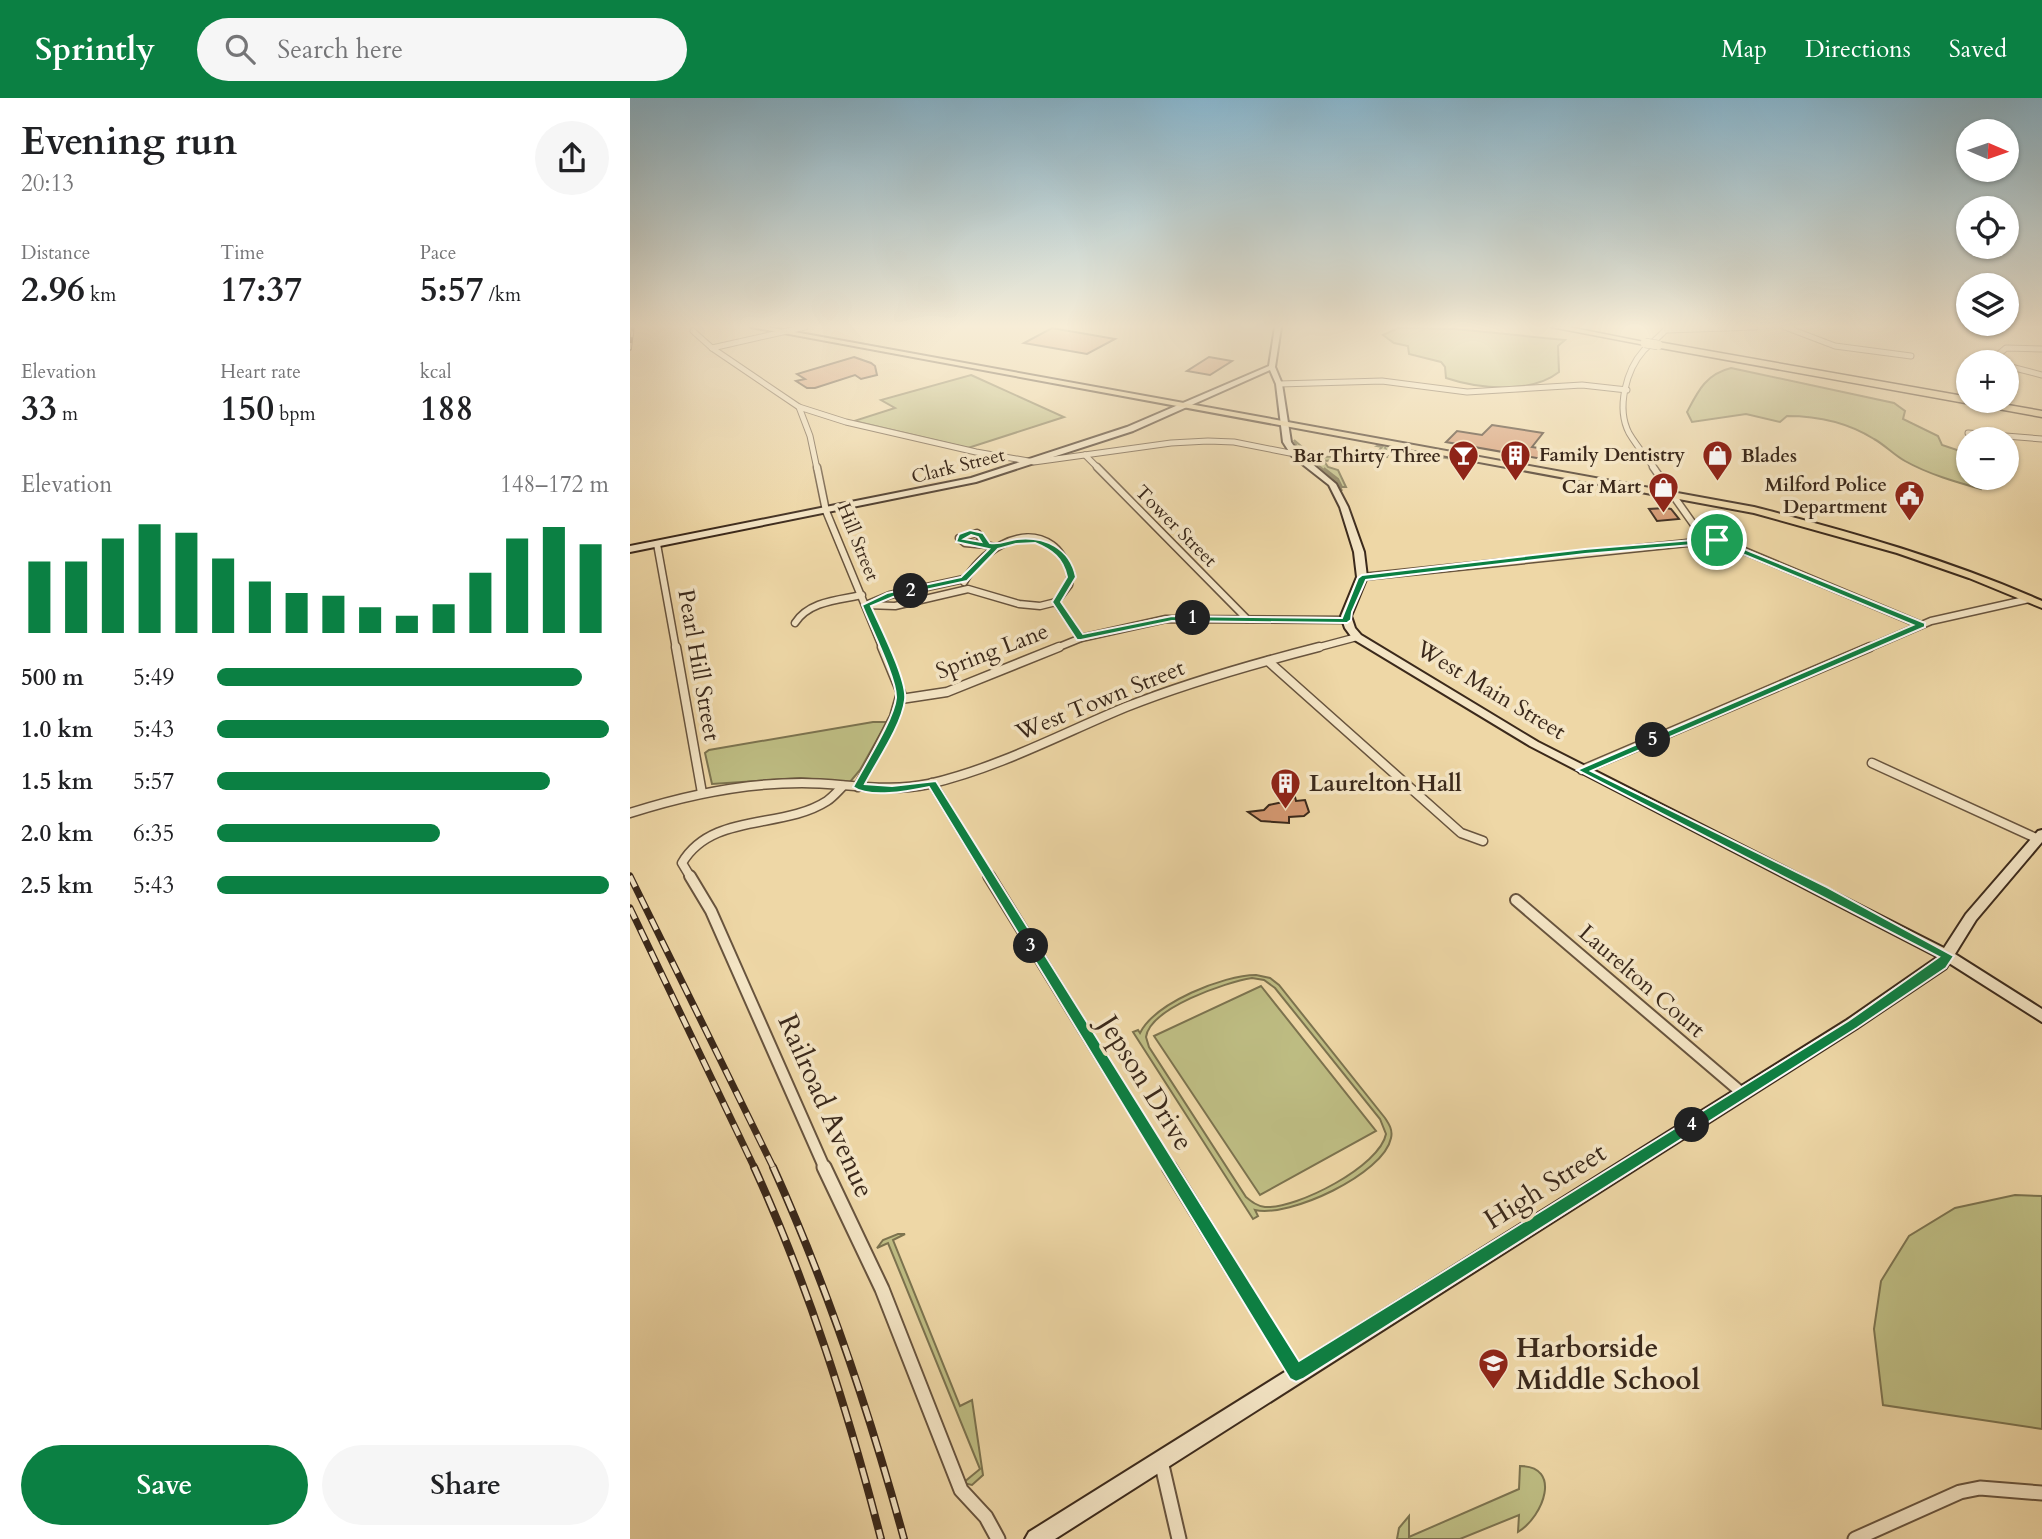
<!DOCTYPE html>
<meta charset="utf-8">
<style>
body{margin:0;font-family:Cardo,serif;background:#f6f6f6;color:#202124;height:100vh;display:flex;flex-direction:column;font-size:26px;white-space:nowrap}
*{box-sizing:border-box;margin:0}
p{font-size:23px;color:#757577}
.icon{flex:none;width:38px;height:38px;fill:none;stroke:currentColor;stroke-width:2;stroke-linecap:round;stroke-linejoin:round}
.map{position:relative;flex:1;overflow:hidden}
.panel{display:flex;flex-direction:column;background:#fff;width:630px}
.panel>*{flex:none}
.needle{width:46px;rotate:92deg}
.fabs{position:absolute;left:1326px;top:21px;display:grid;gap:14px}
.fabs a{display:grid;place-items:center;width:63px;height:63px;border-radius:50%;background:#fff;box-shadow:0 2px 5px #0004;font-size:35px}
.pin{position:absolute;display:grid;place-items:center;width:60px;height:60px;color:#fff;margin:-30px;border:4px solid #fff;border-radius:50%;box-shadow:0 2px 7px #0007}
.km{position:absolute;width:35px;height:35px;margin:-18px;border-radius:50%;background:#222;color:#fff;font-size:19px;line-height:35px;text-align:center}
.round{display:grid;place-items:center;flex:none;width:74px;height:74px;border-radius:37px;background:#f6f6f6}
.overview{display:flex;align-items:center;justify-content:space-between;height:119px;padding:0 21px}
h1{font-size:38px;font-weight:800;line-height:52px}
.figures{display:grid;grid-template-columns:repeat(3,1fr);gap:10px;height:119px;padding:7px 21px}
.figures div{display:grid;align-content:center}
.figures b{font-size:35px;font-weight:800}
.figures small{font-size:19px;font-weight:400}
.figures p{font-size:19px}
.chart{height:196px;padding:14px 21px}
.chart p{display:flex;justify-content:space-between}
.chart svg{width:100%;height:126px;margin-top:7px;stroke:#0b8043;stroke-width:6}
.button{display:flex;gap:14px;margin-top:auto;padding:14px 21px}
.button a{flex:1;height:80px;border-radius:42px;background:#0b8043;color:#fff;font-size:28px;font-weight:800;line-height:80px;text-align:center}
.button a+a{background:#f6f6f6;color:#202124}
ul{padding:0 21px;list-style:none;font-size:23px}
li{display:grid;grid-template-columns:112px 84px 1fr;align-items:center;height:52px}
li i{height:18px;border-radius:9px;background:#0b8043}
header{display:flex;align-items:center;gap:42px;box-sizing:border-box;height:98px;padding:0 35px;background:#0b8043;color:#fff}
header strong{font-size:33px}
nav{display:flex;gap:38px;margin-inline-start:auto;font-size:24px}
.search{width:490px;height:63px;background:#f6f6f6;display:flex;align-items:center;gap:18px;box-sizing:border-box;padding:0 24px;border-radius:38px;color:#757577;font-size:26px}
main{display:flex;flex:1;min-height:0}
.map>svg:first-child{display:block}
</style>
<header>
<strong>Sprintly</strong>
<div class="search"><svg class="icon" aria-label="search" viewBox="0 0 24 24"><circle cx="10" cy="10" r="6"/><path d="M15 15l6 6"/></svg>Search here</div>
<nav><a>Map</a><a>Directions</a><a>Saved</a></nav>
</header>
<main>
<section class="panel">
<div class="overview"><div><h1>Evening run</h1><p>20:13</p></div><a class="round"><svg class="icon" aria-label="share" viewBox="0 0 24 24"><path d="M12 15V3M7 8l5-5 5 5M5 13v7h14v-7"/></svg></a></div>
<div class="figures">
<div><p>Distance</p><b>2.96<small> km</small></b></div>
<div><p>Time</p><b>17:37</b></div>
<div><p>Pace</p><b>5:57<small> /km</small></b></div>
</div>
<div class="figures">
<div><p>Elevation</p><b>33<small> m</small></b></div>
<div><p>Heart rate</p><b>150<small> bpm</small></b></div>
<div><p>kcal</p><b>188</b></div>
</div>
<div class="chart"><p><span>Elevation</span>148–172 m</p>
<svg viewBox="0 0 160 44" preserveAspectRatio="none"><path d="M5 44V19M15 44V19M25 44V11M35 44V6M45 44V9M55 44V18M65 44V26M75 44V30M85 44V31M95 44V35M105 44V38M115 44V34M125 44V23M135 44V11M145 44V7M155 44V13"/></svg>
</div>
<ul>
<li><b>500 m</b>5:49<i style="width:93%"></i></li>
<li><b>1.0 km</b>5:43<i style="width:100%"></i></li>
<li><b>1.5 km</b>5:57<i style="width:85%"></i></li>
<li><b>2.0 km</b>6:35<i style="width:57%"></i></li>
<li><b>2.5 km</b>5:43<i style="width:100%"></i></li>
</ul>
<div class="button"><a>Save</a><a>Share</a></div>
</section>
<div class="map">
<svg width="1412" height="1441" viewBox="0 0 1412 1441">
<rect width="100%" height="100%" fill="#eed7a6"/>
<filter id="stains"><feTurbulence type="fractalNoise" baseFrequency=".00286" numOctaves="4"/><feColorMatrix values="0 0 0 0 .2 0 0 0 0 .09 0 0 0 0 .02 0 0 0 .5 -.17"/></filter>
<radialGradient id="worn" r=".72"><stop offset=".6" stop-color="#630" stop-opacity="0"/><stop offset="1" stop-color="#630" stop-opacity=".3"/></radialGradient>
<g fill="#bebd83" stroke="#7c734f" stroke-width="2" fill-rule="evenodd">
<path d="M768 230 825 231 935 242 928 248 929 274C901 296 849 291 816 280L815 269 811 264 779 256 778 248 764 245 753 237Z"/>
<path d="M1101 270 1264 305 1275 313 1273 321 1308 338 1312 347 1339 356V380H1351V391C1326 384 1298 376 1275 363 1264 357 1255 347 1244 341 1217 324 1188 318 1157 318L1150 324 1116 316 1062 324 1057 314C1068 293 1076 276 1101 270Z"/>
<polygon points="341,277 434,319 338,350 224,323 265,310 251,302"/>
<polygon points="664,342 678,354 691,359 745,357 752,349 747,348 751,346 846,365 762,351 758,357 755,349 757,359 694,363 698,369 708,372 716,389 712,389 708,381 694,370 708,384 712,393 703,380 667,349"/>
<polygon points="243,624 257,624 230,672 220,684 170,680 82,686 75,655 79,652"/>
<path d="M626 877 640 880 649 887 755 1020C759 1026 763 1032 761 1040 754 1076 659 1120 625 1112L628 1118 623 1121 503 934 508 932 510 935C525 905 593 877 626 877ZM622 880 634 882 645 890 750 1021 756 1036C750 1068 667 1111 635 1109 627 1108 622 1104 616 1099L519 949 516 939C520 910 596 884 622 880Z"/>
<polygon points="631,888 746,1033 630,1097 524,938"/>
<polygon points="1385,1097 1412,1098 1412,1331 1253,1307 1244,1231 1251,1183 1279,1138 1325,1110"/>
<polygon points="268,1136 275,1136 263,1142 330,1308 342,1302 353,1377 342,1387 333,1385 350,1371 258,1145 247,1150 253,1142"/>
<path d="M890 1368C932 1368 914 1418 888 1434L889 1417 830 1441H767L769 1430 779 1418V1439L889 1391Z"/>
</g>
<g fill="#d39770" stroke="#3b291b" stroke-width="2">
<polygon points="422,230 485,241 457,256 394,245"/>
<polygon points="224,259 241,265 245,268 247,277 231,281 225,277 185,290 177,290 166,283 175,281 167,276"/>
<polygon points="579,259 602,263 580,277 557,273"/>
<polygon points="862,327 913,335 902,349 928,353 922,361 918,362 816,344 827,333 852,337"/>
<polygon points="1036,410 1041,411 1049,421 1027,423 1019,411"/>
<polygon points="665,699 666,703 675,702 679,714 674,718 659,719 659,725 631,723 618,714 634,712 639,707 653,704 655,700"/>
</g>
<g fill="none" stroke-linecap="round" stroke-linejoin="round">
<defs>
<g id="minor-far4">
<polyline points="1155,229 1205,248 1281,258"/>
<polyline points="1037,232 1125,229"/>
<polyline points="63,233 82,250 169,309 216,324 346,354 404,364 541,345 578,343 604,344 665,356"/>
<polyline points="82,250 175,229"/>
<polyline points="1373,264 1370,255 1376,250 1412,251"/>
<polyline points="1377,268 1412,277"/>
<polyline points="649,286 752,283 837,294 952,287 997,292"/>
<polyline points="169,309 180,338 187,371"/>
<polyline points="1338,335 1412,341"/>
<polyline points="455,357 469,371"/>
<path d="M1025 371C1016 359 1006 347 999 335 986 310 996 272 1014 252 1022 244 1031 238 1038 229"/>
</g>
<g id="minor-far3">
<polyline points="187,369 196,413 253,551"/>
<polyline points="467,369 617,521"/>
<polyline points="1023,369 1064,427 1088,442 1291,527"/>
<polygon points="347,435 357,447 335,445 329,440"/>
<polyline points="27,446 46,551"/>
<polyline points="357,447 365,449"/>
<polyline points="732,479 1086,442"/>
<polyline points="334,481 260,497 236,507 265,508 338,491 389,506 410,508 426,504 451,540"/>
<path d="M334 484C349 456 390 425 422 447 431 453 437 466 441 475L439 487 426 504"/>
<path d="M165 525C179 503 209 502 232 497"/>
<polyline points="424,551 451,540 536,521 717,522"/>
<polyline points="682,551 727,539"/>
<polyline points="1236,551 1301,523 1399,501"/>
</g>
<g id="minor-far2">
<polyline points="46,549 72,695"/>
<polyline points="638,563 831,735 853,743"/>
<polyline points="271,601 317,594 429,549"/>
<polyline points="1242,665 1408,741"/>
<polyline points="952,672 1240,549"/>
<polyline points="302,685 360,780"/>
<polyline points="228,689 264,619 271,595 252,549"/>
<path d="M0 715C56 697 113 685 172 685 214 685 256 695 299 686 368 670 431 636 496 609 559 584 623 566 689 549"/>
<path d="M61 780 52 765C82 714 152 732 197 703 203 699 208 693 213 688"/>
</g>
<g id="minor-far1">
<polyline points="60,778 81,813 195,1071"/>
<polyline points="359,778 540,1071"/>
<polyline points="886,802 1112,995"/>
</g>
<g id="minor">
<polyline points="194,1069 252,1191 331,1392 356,1419 368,1441"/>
<polyline points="539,1069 666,1275"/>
<polyline points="531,1363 549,1441"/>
<polyline points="1225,1441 1330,1394 1350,1390 1412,1395"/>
</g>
<polygon id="secondary" points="645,229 651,229 645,269 652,286 661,344 668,354 706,386 718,409 734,454 737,479 721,518 725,530 731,537 908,644 1314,850 1336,816 1408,733 1412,732 1412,744 1346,822 1325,856 1412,911 1412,924 1319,865 1316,870 1227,930 425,1441 395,1441 399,1434 1217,922 1308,859 900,648 723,541 715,530 711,518 727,479 724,454 710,409 699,387 662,358 653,344 646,286 640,272 503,333 346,384 0,454 0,448 341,380 497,329 639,268"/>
<path id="primary" d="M121 229H137L1124 409C1222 434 1319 462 1412 503V510L1339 480 1267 455 1124 415Z"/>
<g id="motorway">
<polygon points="921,229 939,229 1019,245 1015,247"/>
<polygon points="1028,244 1339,299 1339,303 1355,303 1412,313 1412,319 1025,249 1024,247"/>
</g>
</defs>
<use href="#minor-far4" stroke="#68543e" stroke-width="7"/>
<use href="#minor-far3" stroke="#68543e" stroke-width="9"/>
<use href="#minor-far2" stroke="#68543e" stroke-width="11"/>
<use href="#minor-far1" stroke="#68543e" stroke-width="14"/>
<use href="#minor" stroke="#68543e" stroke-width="17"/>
<use href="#secondary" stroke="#3b291b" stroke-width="4"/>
<use href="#primary" stroke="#3b291b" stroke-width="4"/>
<use href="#motorway" stroke="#3b291b" stroke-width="3"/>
<use href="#minor-far4" stroke="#f4e5c5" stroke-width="5"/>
<use href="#minor-far3" stroke="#f4e5c5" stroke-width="6"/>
<use href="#minor-far2" stroke="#f4e5c5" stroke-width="8"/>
<use href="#minor-far1" stroke="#f4e5c5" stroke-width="10"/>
<use href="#minor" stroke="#f4e5c5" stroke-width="13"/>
<use href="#secondary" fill="#f4e5c5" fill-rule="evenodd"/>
<use href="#primary" fill="#eed7a6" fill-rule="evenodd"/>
<use href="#motorway" fill="#eed7a6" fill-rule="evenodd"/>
<defs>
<polyline id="rail-far2" points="0,251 3,229"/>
<g id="rail-far1">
<polyline points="0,778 144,1071"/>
<polyline points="0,810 125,1071"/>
</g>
<g id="rail">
<path d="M124 1069C179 1189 218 1313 251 1441"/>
<path d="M143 1069C198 1191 239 1312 274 1441"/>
</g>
</defs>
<use href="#rail-far2" stroke="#3b291b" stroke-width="3.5"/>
<use href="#rail-far1" stroke="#3b291b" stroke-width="7"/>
<use href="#rail" stroke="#3b291b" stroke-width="8"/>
<use href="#rail-far2" stroke="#f4e5c5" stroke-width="2" stroke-dasharray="6" stroke-linecap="butt"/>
<use href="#rail-far1" stroke="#f4e5c5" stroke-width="4.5" stroke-dasharray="12" stroke-linecap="butt"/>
<use href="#rail" stroke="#f4e5c5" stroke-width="5" stroke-dasharray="16" stroke-linecap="butt"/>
<defs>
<polyline id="motorway-bridge" points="1015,245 1028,247"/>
</defs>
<use href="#motorway-bridge" stroke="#3b291b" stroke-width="10" stroke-linecap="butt"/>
<use href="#motorway-bridge" stroke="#eed7a6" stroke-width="9"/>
</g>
<linearGradient id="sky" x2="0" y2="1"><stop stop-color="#88b6ce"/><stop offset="0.53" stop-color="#f7edd7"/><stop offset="1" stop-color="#f7edd7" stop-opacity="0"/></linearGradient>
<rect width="1412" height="431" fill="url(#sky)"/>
<path fill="#0b8043" stroke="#fff" stroke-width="2" fill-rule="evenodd" d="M340 432 353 435 360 445C370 447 378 442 387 441 415 438 440 450 446 479L431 504 453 536 542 518 712 520 728 480 732 477 955 451 1087 440 1295 525V529L961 673 1197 789 1324 858 1316 870 1227 930 673 1281 666 1284 660 1281 299 689C279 693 240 701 223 689 233 669 264 622 266 600 267 581 240 528 232 507L257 495 331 479 359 451 326 444 329 436ZM341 437 348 439 351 444 334 441ZM405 445C422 452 433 460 437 479L422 504 447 542H451L542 523 717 525 721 522 722 514 736 482 955 456 1086 445 1283 527 947 672 1309 859 1218 923 669 1263 306 683 262 688 235 686C247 663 272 627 275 602 278 583 250 528 241 508L263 499 337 483 368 451 386 446Z"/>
<defs>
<symbol id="building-pin" viewBox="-11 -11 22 30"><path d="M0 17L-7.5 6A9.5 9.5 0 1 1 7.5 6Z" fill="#8f2418" stroke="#f4e5c5"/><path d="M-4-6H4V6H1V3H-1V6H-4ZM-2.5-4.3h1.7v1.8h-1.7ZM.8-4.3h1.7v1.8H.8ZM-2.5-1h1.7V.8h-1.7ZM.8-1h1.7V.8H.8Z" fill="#fff"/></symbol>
<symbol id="bar-pin" viewBox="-11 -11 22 30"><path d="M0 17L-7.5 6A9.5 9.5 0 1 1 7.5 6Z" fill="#8f2418" stroke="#f4e5c5"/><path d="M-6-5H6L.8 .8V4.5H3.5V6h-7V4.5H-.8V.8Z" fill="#fff"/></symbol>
<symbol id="shop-pin" viewBox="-11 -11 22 30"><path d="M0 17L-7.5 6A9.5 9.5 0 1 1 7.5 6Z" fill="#8f2418" stroke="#f4e5c5"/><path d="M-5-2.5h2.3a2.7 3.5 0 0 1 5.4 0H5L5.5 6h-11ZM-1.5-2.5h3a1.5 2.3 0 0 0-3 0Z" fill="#fff"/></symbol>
<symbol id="civic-pin" viewBox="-11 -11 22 30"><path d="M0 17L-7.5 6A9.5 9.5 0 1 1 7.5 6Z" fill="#8f2418" stroke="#f4e5c5"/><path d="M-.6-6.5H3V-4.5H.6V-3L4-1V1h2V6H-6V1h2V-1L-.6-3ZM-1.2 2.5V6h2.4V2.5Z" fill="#fff"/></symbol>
<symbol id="school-pin" viewBox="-11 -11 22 30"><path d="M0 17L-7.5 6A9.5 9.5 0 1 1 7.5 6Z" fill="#8f2418" stroke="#f4e5c5"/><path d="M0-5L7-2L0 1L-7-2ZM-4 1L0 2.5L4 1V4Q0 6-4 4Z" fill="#fff"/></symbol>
</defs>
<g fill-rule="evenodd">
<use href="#building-pin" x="868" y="340" width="35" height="47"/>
<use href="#bar-pin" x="816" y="340" width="35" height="47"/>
<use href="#shop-pin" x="1070" y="340" width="35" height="47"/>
<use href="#shop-pin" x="1016" y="372" width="35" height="47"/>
<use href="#civic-pin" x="1262" y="380" width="35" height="47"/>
<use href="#building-pin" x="638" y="668" width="35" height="47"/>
<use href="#school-pin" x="846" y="1248" width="35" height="47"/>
</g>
<g text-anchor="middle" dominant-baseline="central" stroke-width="7" stroke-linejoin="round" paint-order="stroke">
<g font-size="19" font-weight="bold" fill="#3b291b" stroke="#f4e5c5" text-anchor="end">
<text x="909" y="357" text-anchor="start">Family Dentistry</text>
<text x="811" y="358">Bar Thirty Three</text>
<text x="1111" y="358" text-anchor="start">Blades</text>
<text x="1257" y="387">Milford Police<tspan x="1257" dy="22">Department</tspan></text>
<text x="1011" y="389">Car Mart</text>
</g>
<g font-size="19" fill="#3b291b" stroke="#f4e5c5">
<text transform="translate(328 368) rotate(-14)">Clark Street</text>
<text transform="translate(546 428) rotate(45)">Tower Street</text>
<text transform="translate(228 444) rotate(68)">Hill Street</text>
</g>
<g font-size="23" fill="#3b291b" stroke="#f4e5c5">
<text transform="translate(362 553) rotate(-21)">Spring Lane</text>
<text transform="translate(69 567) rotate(80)">Pearl Hill Street</text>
<text transform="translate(861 592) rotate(31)">West Main Street</text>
<text transform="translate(470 602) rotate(-22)">West Town Street</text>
<text transform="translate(1012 883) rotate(41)">Laurelton Court</text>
</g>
<g font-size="23" font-weight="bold" fill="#3b291b" stroke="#f4e5c5" text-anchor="start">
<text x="679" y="685">Laurelton Hall</text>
</g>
<g font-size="28" fill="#3b291b" stroke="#f4e5c5">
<text transform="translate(516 985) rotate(58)">Jepson Drive</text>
<text transform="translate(196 1008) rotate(66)">Railroad Avenue</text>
<text transform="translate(915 1088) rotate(-32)">High Street</text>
</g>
<g font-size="28" font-weight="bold" fill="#3b291b" stroke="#f4e5c5" text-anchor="start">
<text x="886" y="1250">Harborside<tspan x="886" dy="32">Middle School</tspan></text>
</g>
</g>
<rect width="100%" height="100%" filter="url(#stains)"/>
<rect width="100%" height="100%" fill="url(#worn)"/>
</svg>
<div class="fabs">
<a><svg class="needle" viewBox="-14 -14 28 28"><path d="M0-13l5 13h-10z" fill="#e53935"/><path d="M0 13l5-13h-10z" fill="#757577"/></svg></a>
<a><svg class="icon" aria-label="locate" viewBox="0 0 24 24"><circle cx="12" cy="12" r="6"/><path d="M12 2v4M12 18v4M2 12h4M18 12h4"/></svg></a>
<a><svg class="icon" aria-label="layers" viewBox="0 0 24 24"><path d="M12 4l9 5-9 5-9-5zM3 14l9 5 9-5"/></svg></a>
<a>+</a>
<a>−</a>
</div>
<div class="pin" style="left:1087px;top:442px;background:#1e9e55"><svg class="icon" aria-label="arrive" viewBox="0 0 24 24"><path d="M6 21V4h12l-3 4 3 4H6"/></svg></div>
<b class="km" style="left:563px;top:520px">1</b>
<b class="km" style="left:281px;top:493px">2</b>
<b class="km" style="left:401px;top:848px">3</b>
<b class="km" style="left:1062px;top:1027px">4</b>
<b class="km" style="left:1023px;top:642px">5</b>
</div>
</main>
